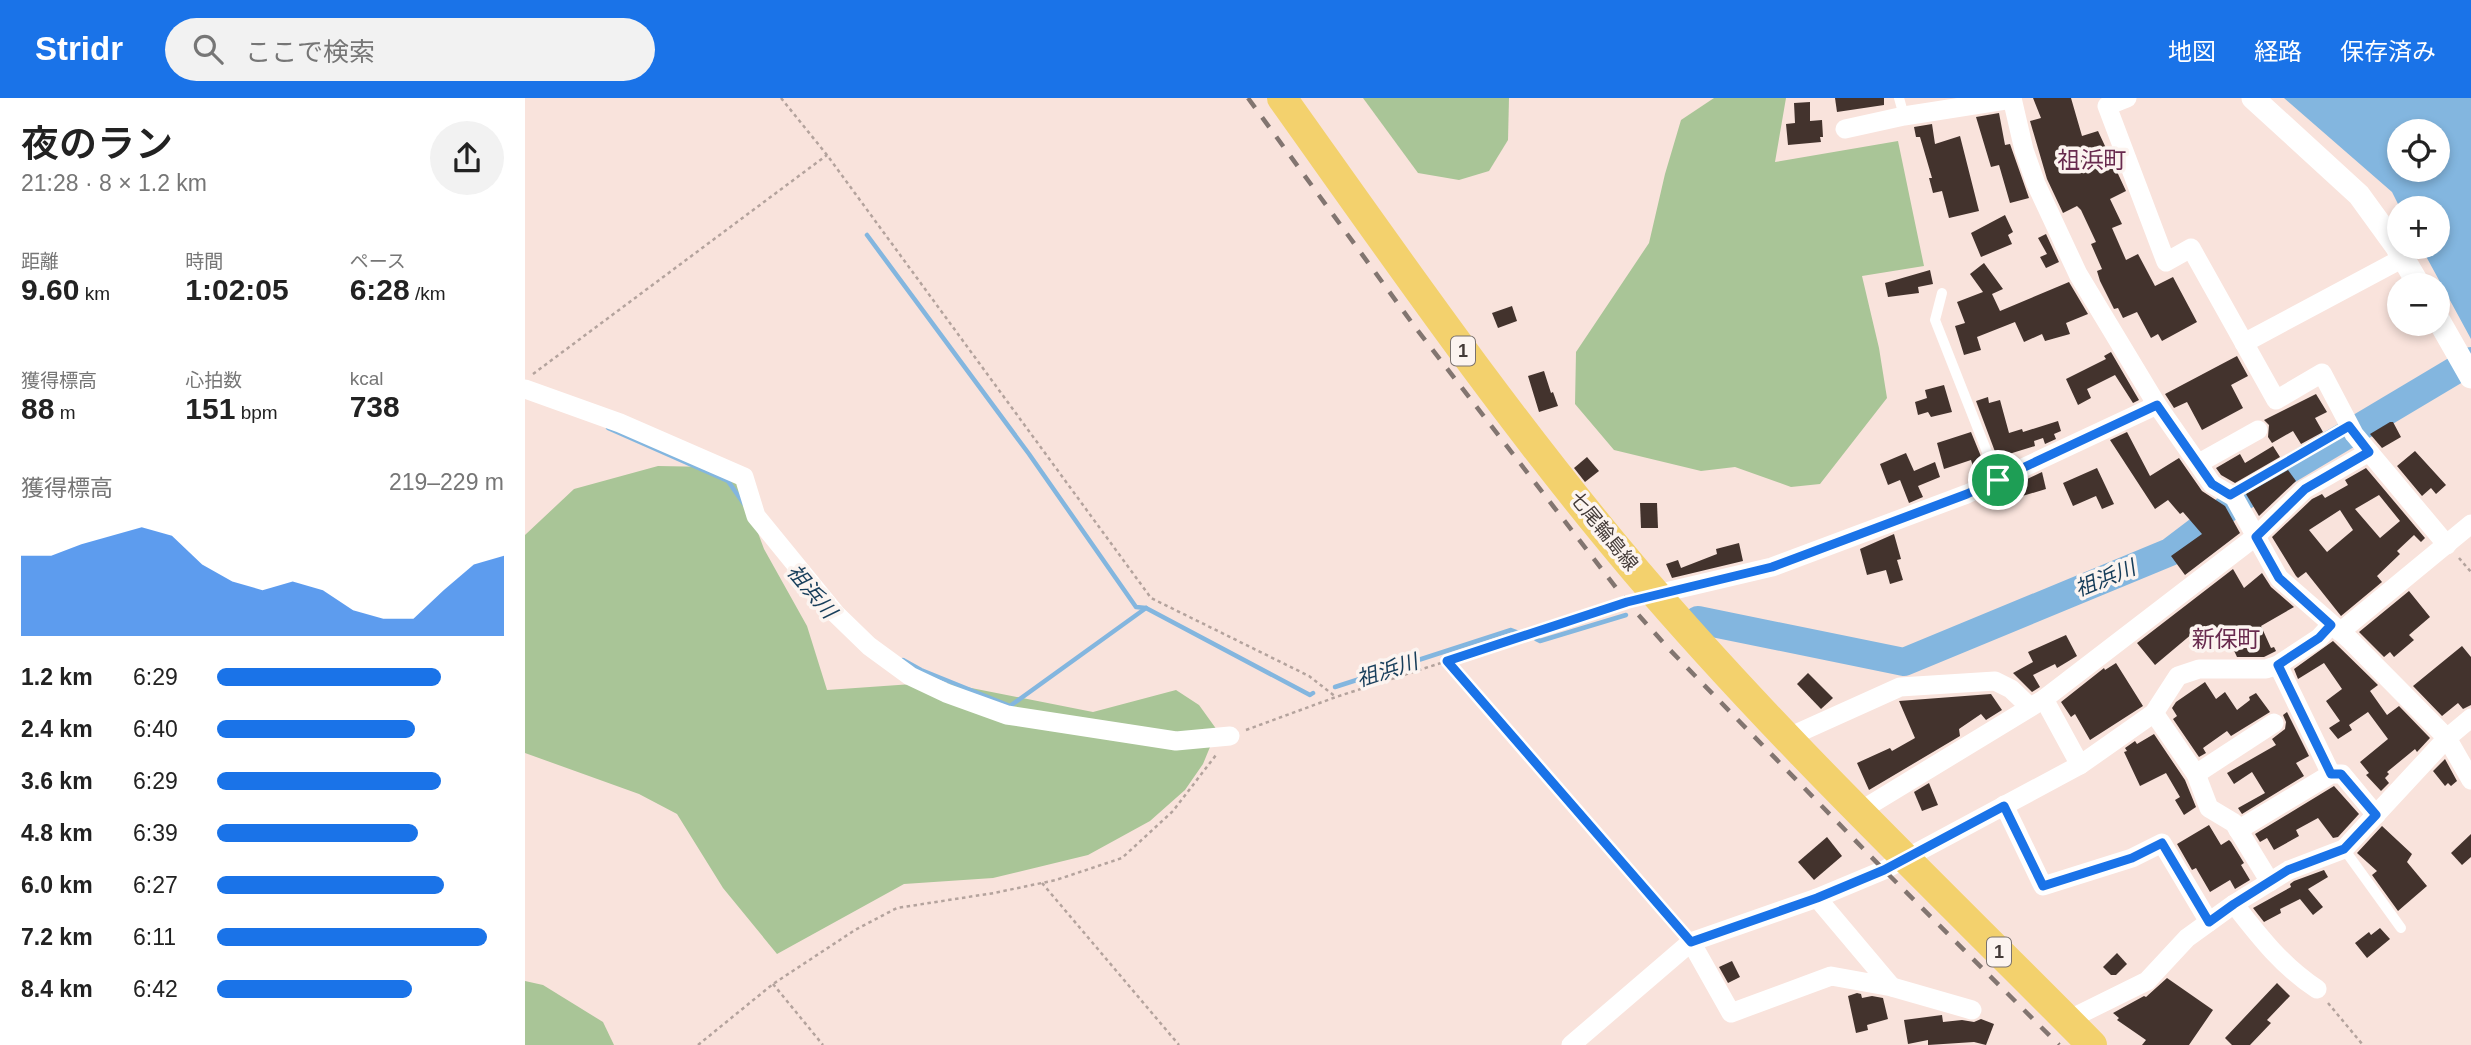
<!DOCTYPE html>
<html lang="ja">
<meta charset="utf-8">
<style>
body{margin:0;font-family:Helvetica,"Noto Sans JP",sans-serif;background:#f2f2f2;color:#222;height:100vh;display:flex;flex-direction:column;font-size:26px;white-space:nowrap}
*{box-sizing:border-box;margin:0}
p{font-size:23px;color:#767676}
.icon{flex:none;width:38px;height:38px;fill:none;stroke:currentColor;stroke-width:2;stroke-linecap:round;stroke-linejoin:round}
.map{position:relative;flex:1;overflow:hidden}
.details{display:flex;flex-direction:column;background:#fff;width:525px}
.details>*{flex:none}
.controls{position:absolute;left:1862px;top:21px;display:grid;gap:14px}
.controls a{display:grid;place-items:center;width:63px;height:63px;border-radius:50%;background:#fff;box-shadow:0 4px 10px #0003;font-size:35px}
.pin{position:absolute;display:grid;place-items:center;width:60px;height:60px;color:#fff;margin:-30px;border:4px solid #fff;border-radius:50%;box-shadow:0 2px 7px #0007}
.round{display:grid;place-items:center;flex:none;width:74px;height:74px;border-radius:37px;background:#f2f2f2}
.head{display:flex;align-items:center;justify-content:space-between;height:119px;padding:0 21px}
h1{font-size:38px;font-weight:600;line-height:52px}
.metrics{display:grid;grid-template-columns:repeat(3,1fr);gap:10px;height:119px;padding:7px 21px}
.metrics div{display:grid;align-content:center}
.metrics b{font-size:30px;font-weight:600}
.metrics small{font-size:19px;font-weight:400}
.metrics p{font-size:19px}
.chart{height:196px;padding:14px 21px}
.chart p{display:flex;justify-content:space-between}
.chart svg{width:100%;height:126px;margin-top:7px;fill:#1a73e8;opacity:.7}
ul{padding:0 21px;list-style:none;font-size:23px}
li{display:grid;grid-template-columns:112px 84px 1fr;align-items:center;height:52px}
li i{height:18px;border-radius:9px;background:#1a73e8}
header{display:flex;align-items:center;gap:42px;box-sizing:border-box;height:98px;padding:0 35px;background:#1a73e8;color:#fff}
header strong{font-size:33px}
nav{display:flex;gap:38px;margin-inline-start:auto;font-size:24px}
.search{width:490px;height:63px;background:#f2f2f2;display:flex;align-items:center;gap:18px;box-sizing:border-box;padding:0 24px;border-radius:38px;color:#767676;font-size:26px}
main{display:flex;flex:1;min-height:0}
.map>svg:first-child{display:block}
</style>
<header>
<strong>Stridr</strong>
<div class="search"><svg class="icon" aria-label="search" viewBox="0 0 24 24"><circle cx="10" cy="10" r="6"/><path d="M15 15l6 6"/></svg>ここで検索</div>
<nav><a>地図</a><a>経路</a><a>保存済み</a></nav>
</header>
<main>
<section class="details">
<div class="head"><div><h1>夜のラン</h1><p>21:28 · 8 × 1.2 km</p></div><a class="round"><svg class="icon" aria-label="share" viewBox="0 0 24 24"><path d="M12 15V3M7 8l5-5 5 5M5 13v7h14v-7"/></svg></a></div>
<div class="metrics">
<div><p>距離</p><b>9.60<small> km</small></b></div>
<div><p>時間</p><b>1:02:05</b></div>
<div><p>ペース</p><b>6:28<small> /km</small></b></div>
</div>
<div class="metrics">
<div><p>獲得標高</p><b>88<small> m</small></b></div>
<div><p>心拍数</p><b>151<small> bpm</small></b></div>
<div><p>kcal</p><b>738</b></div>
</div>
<div class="chart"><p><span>獲得標高</span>219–229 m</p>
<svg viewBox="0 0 160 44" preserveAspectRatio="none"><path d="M0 44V16L10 16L20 12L30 9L40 6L50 9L60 19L70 25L80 28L90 25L100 28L110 35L120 38L130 38L140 28L150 19L160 16V44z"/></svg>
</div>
<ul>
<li><b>1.2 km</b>6:29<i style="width:78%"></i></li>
<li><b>2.4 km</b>6:40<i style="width:69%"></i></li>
<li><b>3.6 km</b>6:29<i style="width:78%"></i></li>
<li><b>4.8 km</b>6:39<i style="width:70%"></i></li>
<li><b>6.0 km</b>6:27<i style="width:79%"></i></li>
<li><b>7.2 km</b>6:11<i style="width:94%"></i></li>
<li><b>8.4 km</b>6:42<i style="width:68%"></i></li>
</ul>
</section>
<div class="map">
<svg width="1946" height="947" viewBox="0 0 1946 947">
<rect width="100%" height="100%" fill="#f9e3dc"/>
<g fill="#a9c597">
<polygon points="838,0 984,0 983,42 964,73 934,82 893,75"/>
<polygon points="1189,0 1261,0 1250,64 1373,43 1399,168 1337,178 1354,250 1362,300 1295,386 1266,389 1210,369 1176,373 1089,352 1050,306 1051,254 1124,145 1140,76 1156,22"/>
<polygon points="133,368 187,369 216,389 239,451 282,528 302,592 416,584 568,614 651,592 674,607 692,632 678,666 660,692 625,723 563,757 468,780 379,786 252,856 198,790 152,716 114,696 0,655 0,437 49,391"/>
<polygon points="0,883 18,887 78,924 89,947 0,947"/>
</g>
<path fill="#83b6df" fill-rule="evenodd" d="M1759 0H1946V241L1896 149H1913V110H1875L1867 94ZM1874 33H1913V72H1874Z"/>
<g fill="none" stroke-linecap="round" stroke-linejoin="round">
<g stroke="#83b6df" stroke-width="4.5">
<polyline points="342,137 504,356 611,509 621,510 785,597 788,595"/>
<polyline points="83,330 203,383 219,406"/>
<polyline points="1011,541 1015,543 1101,517"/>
<polyline points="378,562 396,572 485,608 621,510"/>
<polyline points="810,589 986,532 994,535"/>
</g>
<polyline stroke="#83b6df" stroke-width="28" points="1173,522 1379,564 1645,454 1716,400 1946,263"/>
</g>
<g fill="#43332d" fill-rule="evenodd">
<polygon points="1310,0 1359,0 1359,7 1312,14"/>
<polygon points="1508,0 1546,0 1557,38 1573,33 1601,93 1585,101 1597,126 1587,130 1601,162 1613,156 1630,188 1648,179 1672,224 1637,243 1633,236 1626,240 1612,214 1598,220 1593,210 1589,211 1575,183 1572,173 1577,171 1566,146 1571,144 1556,112 1552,108 1538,115 1522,81 1505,23 1516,20"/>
<polygon points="1285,4 1285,23 1297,22 1298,39 1295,39 1296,44 1263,47 1261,26 1270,25 1269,5"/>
<polygon points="1474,15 1480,47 1485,46 1504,100 1485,105 1474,67 1466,69 1451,19"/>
<polygon points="1407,26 1410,46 1435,38 1454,113 1424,120 1417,93 1408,95 1404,80 1407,80 1395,39 1391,39 1389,29"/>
<polygon points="1480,117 1488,134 1483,137 1487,146 1456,159 1446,135"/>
<polygon points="1521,136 1534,164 1521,170 1515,159 1522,156 1513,140"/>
<polygon points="1459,165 1478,191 1467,196 1475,213 1544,184 1563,216 1541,225 1545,236 1520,243 1517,236 1499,244 1490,224 1452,239 1456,252 1439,257 1430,228 1440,225 1432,204 1458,194 1445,176"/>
<polygon points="1405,172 1408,186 1393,189 1394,195 1363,199 1360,185"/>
<polygon points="987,208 992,223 973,230 967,215"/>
<polygon points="1586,254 1614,302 1608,305 1590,277 1562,291 1566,300 1553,307 1541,281 1581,261 1579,258"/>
<polygon points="1712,258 1723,278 1706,287 1718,310 1677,332 1662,304 1649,310 1640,296"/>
<polygon points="1019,273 1026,295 1028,294 1033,308 1014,314 1003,278"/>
<polygon points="1419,287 1427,314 1406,319 1403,314 1393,317 1390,304 1402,300 1400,292"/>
<polygon points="1791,296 1802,314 1790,320 1798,334 1776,346 1768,333 1747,345 1743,339 1744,327 1739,322"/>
<polygon points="1463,299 1464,305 1475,302 1484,335 1497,331 1498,334 1533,323 1536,333 1529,336 1531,341 1520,346 1518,340 1509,343 1510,348 1484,356 1485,362 1475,367 1451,303"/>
<polygon points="1865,324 1868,324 1876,339 1857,350 1845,336"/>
<polygon points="1446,334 1462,373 1451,378 1446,362 1419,371 1412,345"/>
<polygon points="1602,334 1625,378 1654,360 1677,393 1700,408 1715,435 1660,477 1646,458 1677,436 1658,414 1655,416 1643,402 1630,411 1585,342"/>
<polygon points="1748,348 1755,359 1710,385 1696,377 1691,370 1715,356 1720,365"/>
<polygon points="1890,353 1921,387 1911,396 1906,390 1897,398 1872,368"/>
<polygon points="1381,355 1389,373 1410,364 1415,379 1393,388 1398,399 1384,405 1375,382 1363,387 1355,366"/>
<polygon points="1062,359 1074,373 1060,384 1049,370"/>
<polygon points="1572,370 1589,406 1577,411 1571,398 1548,408 1538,385"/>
<path d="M1841 370 1900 440 1896 444 1889 437 1872 453 1875 456 1852 478 1857 484 1816 518 1781 474 1773 480 1771 478 1747 439 1787 401 1797 396 1800 400 1823 387 1820 382ZM1854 397 1875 423 1855 440 1830 411ZM1815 412 1828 432 1802 454 1784 432Z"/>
<polygon points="1763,372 1771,383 1734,418 1721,396"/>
<polygon points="1517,374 1521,391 1494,399 1490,387"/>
<polygon points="1115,405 1132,405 1133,430 1116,430"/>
<polygon points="1369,436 1376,461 1372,462 1378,482 1365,486 1361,472 1342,477 1335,451"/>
<polygon points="1214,445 1218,463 1147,480 1141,466 1153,462 1156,470 1192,456 1191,451"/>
<polygon points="1708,471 1719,490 1737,475 1746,489 1769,509 1736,528 1746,550 1749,549 1751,553 1739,559 1712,559 1697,527 1679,538 1674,530 1630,567 1612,545"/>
<polygon points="1884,493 1905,519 1884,537 1889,542 1869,559 1865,554 1859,559 1834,534"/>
<polygon points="1541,537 1552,558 1532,570 1530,566 1508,577 1515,589 1507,594 1488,575 1508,564 1503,554"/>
<polygon points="1808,543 1853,587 1845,593 1862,617 1874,608 1905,640 1892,654 1890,651 1862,674 1864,676 1860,680 1864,685 1856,693 1841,677 1844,675 1835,664 1863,641 1843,614 1824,627 1827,632 1813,641 1804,630 1815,623 1801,603 1817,591 1799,565 1773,581 1769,571"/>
<polygon points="1937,548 1946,559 1946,607 1938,611 1933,605 1917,618 1888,588"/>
<polygon points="1591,565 1618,608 1565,642 1550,616 1546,619 1536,604 1579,570 1580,572"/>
<polygon points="1283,575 1308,600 1296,611 1272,586"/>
<polygon points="1680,584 1691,601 1700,594 1712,612 1725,602 1724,599 1731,595 1745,614 1706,638 1702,633 1678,650 1681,655 1674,659 1648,621 1652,618 1647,610 1651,604"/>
<polygon points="1466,596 1477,612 1461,622 1456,616 1434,631 1435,638 1344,692 1332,665 1365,650 1367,653 1390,640 1374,603"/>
<polygon points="1762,614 1784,658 1771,665 1779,678 1717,716 1713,710 1740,695 1727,674 1709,686 1702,675 1751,647 1747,641 1760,631 1761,624 1758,617"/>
<polygon points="1629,636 1660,682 1671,709 1659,717 1650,702 1655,699 1641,675 1615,688 1599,654 1602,653 1600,650 1610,643 1612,646"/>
<polygon points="1920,661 1932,683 1926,688 1923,685 1920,688 1908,673"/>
<polygon points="1404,685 1413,707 1397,713 1389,694"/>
<polygon points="1809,688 1834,716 1813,739 1808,740 1793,720 1771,732 1774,738 1749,752 1742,740 1735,744 1730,736"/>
<polygon points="1684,727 1696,747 1704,742 1706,744 1719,765 1716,767 1725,782 1710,791 1705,782 1685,794 1671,770 1667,772 1652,746"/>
<polygon points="1857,728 1887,756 1882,764 1902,788 1873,813 1847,777 1852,773 1832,755"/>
<polygon points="1946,736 1946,759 1937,767 1926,755"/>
<polygon points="1302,739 1317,758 1289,782 1273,764"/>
<polygon points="1799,772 1803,779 1783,791 1798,809 1788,817 1775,801 1755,811 1756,815 1739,824 1728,810 1766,789 1765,786 1769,783"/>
<polygon points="1855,830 1865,841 1842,860 1830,845 1844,834 1846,837"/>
<polygon points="1592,855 1602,866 1591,877 1586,877 1578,869"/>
<polygon points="1207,863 1215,879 1203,885 1194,869"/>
<polygon points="1642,880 1688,912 1664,947 1617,947 1621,942 1592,922 1594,920 1588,915 1619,898 1621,899"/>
<polygon points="1752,885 1765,898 1742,922 1746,925 1725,947 1707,947 1700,940"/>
<polygon points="1332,895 1336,896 1337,900 1347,898 1358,900 1363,921 1342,927 1343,932 1331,935 1323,898"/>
<polygon points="1417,917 1418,924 1437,922 1449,924 1456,921 1469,926 1461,947 1449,944 1403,947 1403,942 1383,946 1379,922"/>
</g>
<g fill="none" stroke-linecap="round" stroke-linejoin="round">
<g stroke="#b4a39d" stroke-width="2.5" stroke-dasharray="3.5 3.5" stroke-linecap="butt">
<polyline points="256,0 302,57 626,500 784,578 811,599"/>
<polyline points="8,276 302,57"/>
<polyline points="1934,460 1946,474"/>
<polyline points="922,563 1154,830"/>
<polyline points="721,632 811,599 1107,503"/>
<polyline points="517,785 654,947"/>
<polyline points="248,886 298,947"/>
<polyline points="1803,905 1838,947"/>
<polyline points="173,947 248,886 330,832 372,810 469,795 531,782 597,760 648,713 691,657"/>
</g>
<g stroke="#fff" stroke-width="10">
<polyline points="1374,0 1379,18"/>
<polyline points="1417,195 1410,222 1473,382"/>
<polyline points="1705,397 1824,328"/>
<polyline points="1819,751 1876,830"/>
</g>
<g stroke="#fff" stroke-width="19">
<polyline points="1487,0 1499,52 1511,86 1553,176 1632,307 1687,386 1709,399 1754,480 1825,542 1922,640 1946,682"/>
<polyline points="1602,0 1582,8 1641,164 1666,150 1751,302 1797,275 1829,336 1922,447"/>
<polyline points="1320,31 1379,18 1487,1"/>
<polyline points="1719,245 1878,160"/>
<polyline points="0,291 95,325 219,379 231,418 311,516 344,548 385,578 421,595 482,617 651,643 705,638"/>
<polyline points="1674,365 1733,332"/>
<polyline points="1132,496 1247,469 1442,396 1632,307"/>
<polyline points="1815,534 1946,426"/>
<polyline points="1753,567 1806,676"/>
<polyline points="1519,601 1555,667"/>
<polyline points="1629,615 1671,676 1684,710 1709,725 1745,784"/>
<polyline points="1264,639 1375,589 1470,583 1486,591 1505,609"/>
<polyline points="1671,676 1749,625"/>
<polyline points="1479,707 1518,788 1607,760 1637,745 1684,824"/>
<polyline points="1335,713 1519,601 1730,439 1780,391 1844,354"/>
<polyline points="1713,732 1806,676 1817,676 1851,717"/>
<path d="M1709 806C1734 838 1757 868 1792 891"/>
<polyline points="1166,844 1206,915 1306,878 1367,889 1292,800"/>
<polyline points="1367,889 1447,912"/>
<polyline points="1543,922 1622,883 1662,840 1709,806 1764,772 1819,751 1922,640 1946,620"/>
<polyline points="1046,947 1166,844 1292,800 1359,772 1555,667 1629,615 1653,578 1674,571 1741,571 1753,567 1794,540 1806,527"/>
</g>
<g stroke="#fff" stroke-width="23">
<polyline points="1728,0 1834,97 1871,148 1894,187"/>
<polyline points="1913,221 1946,279"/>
</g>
<path stroke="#f3d16d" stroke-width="30" d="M757 0C871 160 983 322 1110 472 1252 639 1413 791 1567 947"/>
<polyline stroke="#827570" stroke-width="4.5" stroke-dasharray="12 12" stroke-linecap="butt" points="723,0 890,229 1102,504 1144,551 1359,772 1534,947"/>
</g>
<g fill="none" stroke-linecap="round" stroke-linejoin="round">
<defs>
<polygon id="route" points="1632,307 1687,386 1705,397 1824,328 1844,354 1780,391 1731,439 1754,480 1806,527 1794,540 1753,567 1806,676 1816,676 1851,717 1819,751 1763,772 1709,806 1684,824 1637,745 1607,760 1518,788 1479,708 1359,772 1292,800 1166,844 922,563 1102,504 1247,469 1442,396"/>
</defs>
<use href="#route" stroke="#fff" stroke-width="14"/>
<use href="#route" stroke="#1a73e8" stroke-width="9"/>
</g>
<g text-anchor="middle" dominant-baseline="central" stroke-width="7" stroke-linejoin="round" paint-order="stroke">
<g fill="#fcf4f0" stroke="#7a726e" stroke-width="2">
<rect x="926" y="238.5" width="24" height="29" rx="5"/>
<rect x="1462" y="839.5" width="24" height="29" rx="5"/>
</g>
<g font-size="18" font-weight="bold" fill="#433a37">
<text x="938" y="253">1</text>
<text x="1474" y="854">1</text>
</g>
<g font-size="19" fill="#433a37" stroke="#fcf4f0">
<text transform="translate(1079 433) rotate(51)">七尾輪島線</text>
</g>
<g font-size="21" font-style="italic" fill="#163d5a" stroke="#fcf4f0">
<text transform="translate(1580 480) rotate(-22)">祖浜川</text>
<text transform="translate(287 493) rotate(50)">祖浜川</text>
<text transform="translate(862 572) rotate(-18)">祖浜川</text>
</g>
<g font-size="23" fill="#682a4e" stroke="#fcf4f0">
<text x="1567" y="62">祖浜町</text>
<text x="1701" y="541">新保町</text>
</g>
</g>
</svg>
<div class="controls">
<a><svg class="icon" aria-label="locate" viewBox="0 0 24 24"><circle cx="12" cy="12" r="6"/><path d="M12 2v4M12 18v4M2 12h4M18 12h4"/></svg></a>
<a>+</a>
<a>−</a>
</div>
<div class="pin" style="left:1473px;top:382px;background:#1e9e55"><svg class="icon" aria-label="arrive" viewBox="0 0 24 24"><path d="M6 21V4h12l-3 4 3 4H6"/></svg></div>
</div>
</main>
